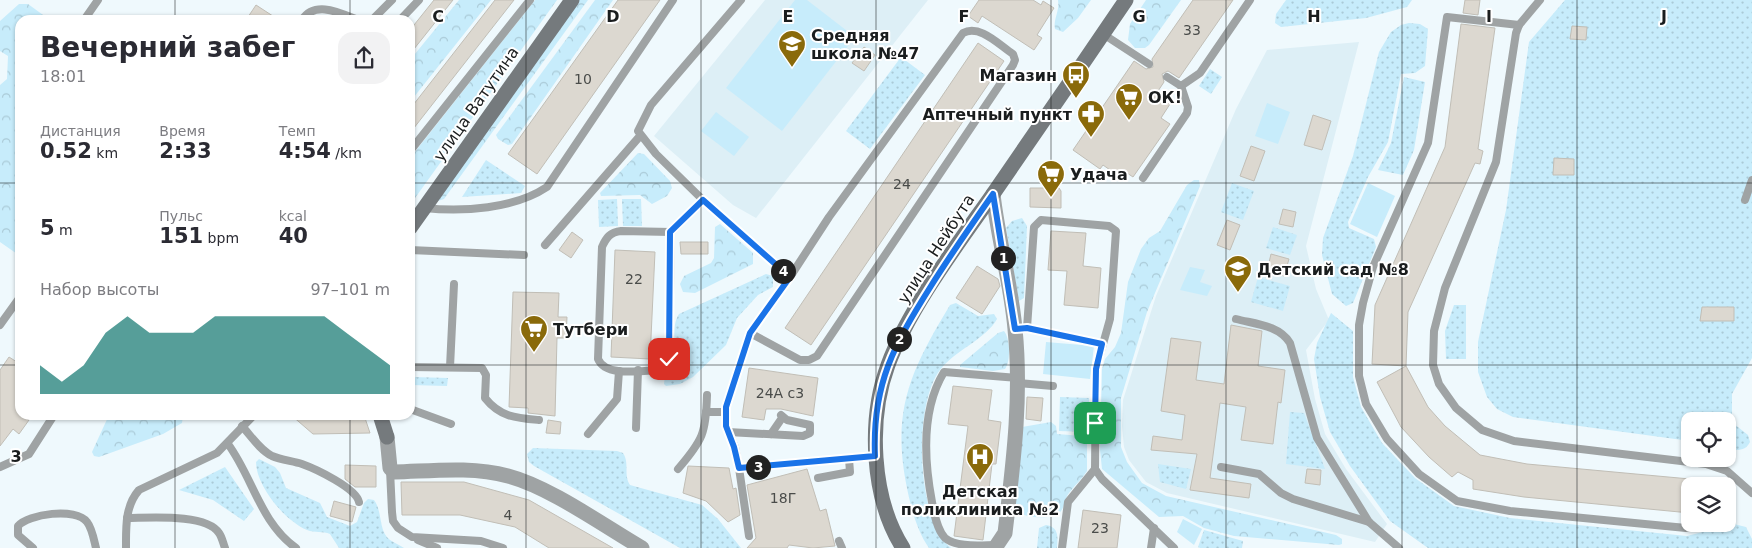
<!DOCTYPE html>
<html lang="ru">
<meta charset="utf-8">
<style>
body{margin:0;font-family:"DejaVu Sans",sans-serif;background:#f2f2f3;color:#2b2b33;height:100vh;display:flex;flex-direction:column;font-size:19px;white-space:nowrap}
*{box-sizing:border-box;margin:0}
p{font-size:16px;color:#7c7c81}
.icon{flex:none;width:28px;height:28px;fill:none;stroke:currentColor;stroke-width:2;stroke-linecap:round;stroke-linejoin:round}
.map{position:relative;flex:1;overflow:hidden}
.side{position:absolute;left:15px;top:15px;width:400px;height:405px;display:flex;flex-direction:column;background:#fff;border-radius:15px;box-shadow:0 1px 4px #0004}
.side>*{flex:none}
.tools{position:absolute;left:1681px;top:412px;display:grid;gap:10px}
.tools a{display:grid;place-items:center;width:55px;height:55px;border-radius:10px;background:#fff;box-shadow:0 1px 4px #0004;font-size:25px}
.pin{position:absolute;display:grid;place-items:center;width:42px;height:42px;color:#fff;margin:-21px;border-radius:10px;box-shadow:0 2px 8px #0006}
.km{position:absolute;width:25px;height:25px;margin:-12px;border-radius:50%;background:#222;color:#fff;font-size:14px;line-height:25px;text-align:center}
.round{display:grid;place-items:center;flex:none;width:52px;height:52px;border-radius:15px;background:#f2f2f3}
.headline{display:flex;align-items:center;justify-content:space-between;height:85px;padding:0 25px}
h1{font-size:28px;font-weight:600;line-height:38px}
.figures{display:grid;grid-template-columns:repeat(3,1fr);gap:8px;height:85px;padding:5px 25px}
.figures div{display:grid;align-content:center}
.figures b{font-size:21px;font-weight:600}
.figures small{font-size:14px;font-weight:400}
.figures p{font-size:14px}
.chart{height:140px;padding:10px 25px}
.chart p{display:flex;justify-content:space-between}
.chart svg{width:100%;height:90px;margin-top:5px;fill:#0f766e;opacity:.7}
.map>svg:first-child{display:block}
</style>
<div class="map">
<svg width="1752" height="548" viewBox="0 0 1752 548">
<defs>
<pattern id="green-dots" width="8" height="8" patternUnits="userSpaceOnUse" patternTransform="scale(1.25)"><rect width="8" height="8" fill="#c7ecfb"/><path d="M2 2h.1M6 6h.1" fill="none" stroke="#aacad7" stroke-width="1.8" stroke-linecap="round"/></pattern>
<pattern id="forest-crowns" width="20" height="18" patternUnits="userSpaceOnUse" patternTransform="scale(1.25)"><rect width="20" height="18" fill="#c7ecfb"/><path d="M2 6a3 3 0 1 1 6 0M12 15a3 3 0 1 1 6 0" fill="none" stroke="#aacad7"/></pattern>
</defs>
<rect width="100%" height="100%" fill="#eff9fd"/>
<g fill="#ddeff6">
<polygon points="765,0 928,0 756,218 733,205 654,136"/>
<polygon points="1359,42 1306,246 1316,289 1329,320 1306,350 1315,399 1325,434 1346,469 1387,524 1375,542 1167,493 1146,482 1129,460 1124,447 1122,426 1123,400 1156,296 1236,109 1267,50"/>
</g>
<g fill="url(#green-dots)">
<polygon points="1286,0 1412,0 1407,7 1366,18 1281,27 1275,23 1276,14"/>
<path d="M1565 0H1752V358L1732 394V414L1729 420 1748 435 1750 442C1747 448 1743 450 1736 450L1730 440H1728V421H1690V441L1513 417 1497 409 1487 397 1478 372V342L1506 210 1529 42Z"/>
<polygon points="1409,23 1420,24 1428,29 1425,66 1415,73 1401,74 1388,142 1368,177 1348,222 1349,228 1374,239 1376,247 1353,303 1346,306 1332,294 1322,255 1323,238 1353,156 1379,52 1391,32 1401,25"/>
<polygon points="901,57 925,75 870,149 846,131"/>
<polygon points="1210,69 1222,77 1211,94 1199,86"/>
<polygon points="1404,77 1425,82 1414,150 1403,175 1378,170 1391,143"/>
<polygon points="486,160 525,186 521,193 462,197"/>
<polygon points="1232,183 1254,191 1243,220 1221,212"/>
<polygon points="617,199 618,226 599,227 598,200"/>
<polygon points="622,199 641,199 642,226 623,226"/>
<polygon points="1022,218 1027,226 1024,298 1019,301 1006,228 1012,221"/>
<polygon points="1273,227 1297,235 1290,255 1266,248"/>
<path d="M766 274 773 276V287L758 295 737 318 726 345 693 377 680 384 666 386 664 384C664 375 673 368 674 358 676 344 671 326 679 314Z"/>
<polygon points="1258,277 1290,286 1283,311 1251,302"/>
<path d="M956 303 978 316 994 314 997 319C986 339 954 351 940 370 913 405 916 519 951 548H929C917 531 911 508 907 488 891 410 911 370 950 305Z"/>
<polygon points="1454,305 1466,305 1466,359 1446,359 1445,331"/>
<polygon points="1331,313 1353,331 1353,377 1361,407 1382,443 1415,478 1454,506 1510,518 1687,536 1734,524 1746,527 1752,539 1752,548 1428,548 1390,521 1350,466 1330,432 1320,397 1314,359 1317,343"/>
<polygon points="412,377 448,378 447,386 410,385"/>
<polygon points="1060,397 1089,398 1089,432 1059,431"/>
<polygon points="1290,412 1304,413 1325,469 1286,464"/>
<path d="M533 448 617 451 623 453C630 464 623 474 630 485L702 505 718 519 741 548H680L534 466 529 462 527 454Z"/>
<path d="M259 459 275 467 280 473 286 488 320 503 327 517 350 526 357 522 364 503 368 499 374 500C383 512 378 531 390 540 394 543 400 545 404 548H339L330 534C323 531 315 533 307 530 285 521 256 486 256 462Z"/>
<polygon points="1158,464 1191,469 1186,489 1160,482"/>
<polygon points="225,467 254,509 244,521 213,500 179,490"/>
<path d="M1046 525C1059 527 1058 537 1057 548H1037L1039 528Z"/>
<polygon points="1204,530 1243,541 1242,548 1200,548 1198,547"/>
</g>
<g fill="url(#forest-crowns)">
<polygon points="459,0 491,0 410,102 410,60"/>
<polygon points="535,0 557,0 410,205 410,158"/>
<polygon points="575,0 588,0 444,199 438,201"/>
<polygon points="595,0 613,0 512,144 508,145 498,139 496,135"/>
<path d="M1058 0H1091L1078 18 1063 32 1055 29C1053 19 1060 11 1058 0Z"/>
<polygon points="1146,0 1181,0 1149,45 1145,48 1135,48 1128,40 1130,24"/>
<polygon points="19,4 28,4 50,20 20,20 20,256 0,242 0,85 7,79 8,56 0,51 0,21"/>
<polygon points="638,153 644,154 670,181 672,188 667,196 652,204 640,195 601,196 600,193"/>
<polygon points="1194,180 1199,180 1200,186 1147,312 1121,398 1121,447 1127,462 1142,483 1166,496 1336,535 1342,539 1342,544 1339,545 1234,536 1204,528 1183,516 1159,517 1102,469 1100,450 1102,369 1105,359 1115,347 1121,333 1128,282 1141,249 1149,238 1160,231 1187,185"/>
<polygon points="720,224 753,253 753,264 695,293 683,292 680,284 684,276 711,263 714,258 715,227"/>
<path d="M1004 331C1010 338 1011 361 1005 369L993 371 960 367V365L998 333Z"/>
<polygon points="109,415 183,415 182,423 163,434 99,457 94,456 92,452"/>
<path d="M1051 422 1056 426 1057 434 1082 436 1087 439V471C1082 479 1075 485 1069 493 1065 498 1065 506 1061 511 1054 521 1021 518 1014 509L1022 427Z"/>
</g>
<g fill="#c7ecfb">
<polygon points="795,0 807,0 855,37 782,131 726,88"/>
<polygon points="1267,103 1290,112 1278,144 1255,136"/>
<polygon points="716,112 749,137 734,156 701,131"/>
<polygon points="1368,183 1395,196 1377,237 1350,224"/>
<polygon points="1190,267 1205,270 1200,282 1212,286 1207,296 1180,290"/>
<polygon points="1046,342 1094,346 1090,379 1043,374"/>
<polygon points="1183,519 1202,529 1194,545 1177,532"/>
</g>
<g fill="#dcd8d0" stroke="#c1beb6">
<polygon points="434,0 453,0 410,54 410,30"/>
<polygon points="495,0 514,0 410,133 410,109"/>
<polygon points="618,0 660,0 537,174 508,154"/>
<polygon points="979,0 1033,0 1041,5 1043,1 1054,8 1037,35 1042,38 1034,50 982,16 978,23 968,16"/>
<polygon points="1193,0 1233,0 1179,78 1168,71 1162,74 1164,82 1156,94 1170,104 1161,118 1170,124 1133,177 1124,171 1120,177 1103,165 1100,169 1073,150 1134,61 1146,69 1153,67 1152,59"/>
<polygon points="1465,0 1480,0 1478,15 1463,13"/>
<polygon points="256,5 279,20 246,20"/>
<polygon points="1461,24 1495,28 1478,149 1483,151 1480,164 1475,163 1408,312 1406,366 1428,407 1445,426 1480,455 1527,464 1690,479 1690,513 1524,497 1473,489 1473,480 1458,472 1452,477 1429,457 1401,427 1377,382 1406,366 1372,364 1375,305 1445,147"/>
<polygon points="1572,26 1587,27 1586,40 1570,39"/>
<polygon points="978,43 1004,61 811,345 785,328"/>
<polygon points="864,47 875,55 864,71 852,63"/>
<polygon points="1313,115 1331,121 1322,150 1304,145"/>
<polygon points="1251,146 1265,151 1254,181 1240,176"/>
<polygon points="1554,158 1574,159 1574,175 1553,175"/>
<polygon points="1030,188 1059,188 1061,191 1061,208 1030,207"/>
<polygon points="1283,209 1296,212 1293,227 1279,224"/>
<polygon points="1227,220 1240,225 1230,250 1217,245"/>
<polygon points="1051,231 1086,233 1083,266 1101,268 1098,308 1064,305 1067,271 1048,270"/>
<polygon points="572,232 583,240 571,258 559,250"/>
<polygon points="680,242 708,242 708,254 681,254"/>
<polygon points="615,250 655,252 650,359 611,357"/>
<polygon points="1271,254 1289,259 1284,276 1267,271"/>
<polygon points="977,266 998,279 1000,286 982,314 956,298"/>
<polygon points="513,292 559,293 558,317 567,317 566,338 557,338 555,416 528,413 528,408 509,407"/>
<polygon points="1702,307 1734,307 1734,321 1700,321"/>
<polygon points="1231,325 1262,331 1258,366 1285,370 1281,403 1278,402 1273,444 1241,440 1246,407 1220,403 1210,478 1251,484 1249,498 1190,490 1197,454 1151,450 1153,436 1182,440 1185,415 1161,411 1171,338 1201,342 1196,380 1224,384"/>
<polygon points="9,357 20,364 20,415 29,420 19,434 13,429 0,446 0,370"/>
<polygon points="749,368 818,378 813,416 781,409 766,409 764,420 742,417"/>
<polygon points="953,386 992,390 988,420 1001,422 996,464 992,464 983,540 954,536 968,426 948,424"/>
<polygon points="1027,397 1043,398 1041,421 1026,419"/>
<polygon points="291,415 364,415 370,433 313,434"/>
<polygon points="548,420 561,422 560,434 546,433"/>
<polygon points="345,465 376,466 376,487 355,487 345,479"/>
<polygon points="688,466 729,468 733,489 736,488 740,515 728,522 706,501 683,493"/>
<polygon points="807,469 820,511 826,509 835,546 813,548 789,545 787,548 747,548 756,538 747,485"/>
<polygon points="1307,469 1321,470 1320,485 1305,483"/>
<polygon points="401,482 464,482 529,500 613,548 549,548 515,527 460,515 402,515"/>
<polygon points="334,501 356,507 352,522 330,516"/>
<polygon points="1083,510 1121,515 1117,548 1078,548"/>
</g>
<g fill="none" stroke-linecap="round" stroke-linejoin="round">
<g stroke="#9fa3a4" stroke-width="8">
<polyline points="741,0 651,105 638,131 656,154 703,200 790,277 750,333 726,407 726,426 735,447 739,468 875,456"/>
<polyline points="1540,0 1519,25 1516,33 1496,162 1445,288 1434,331 1433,365 1439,384 1456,408 1482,430 1514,441 1706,464 1727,471 1752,493"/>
<polyline points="84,20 98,0"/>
<path d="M302 20C315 0 340 13 358 20"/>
<polyline points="372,20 392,0"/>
<polyline points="400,20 419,0"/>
<polyline points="1519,25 1447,17 1428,143 1373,267 1363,303 1359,325 1359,376 1366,404 1387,439 1419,474 1457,501 1510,511 1686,528 1701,524"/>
<polyline points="1103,34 1149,64"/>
<polyline points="1167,77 1181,86 1200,73 1250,0"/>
<polyline points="410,151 530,0"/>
<polyline points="1143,178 1187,113 1188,107 1181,86"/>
<polyline points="1745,200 1752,180"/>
<path d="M424 208C463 212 514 209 547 187L673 0"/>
<path d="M671 232 669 359 665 367 660 370C643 370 606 378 598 359L602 247C606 238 610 232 621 231L671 232 703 200"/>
<polyline points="545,245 640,136"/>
<polyline points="410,250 524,255"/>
<path d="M1236 319C1255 324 1279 325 1290 343L1317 438 1369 522 1399 548"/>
<polyline points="0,325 20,297"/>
<path d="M750 333 800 360H809L817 356 1013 65 1015 60 1013 54C999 45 980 24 963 33L829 217 790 277"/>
<polyline points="1102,344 1027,328 1034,227 1041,220 1109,226 1116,231 1110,319 1096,369 1095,469 1102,479 1174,548"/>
<path d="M410 367 482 368 486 375 485 398C500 417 516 418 539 420"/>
<polyline points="450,367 454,284"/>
<polyline points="1018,383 1053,386"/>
<polyline points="410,409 451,424"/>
<polyline points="706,412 725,412"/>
<path d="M242 426C251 436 260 450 272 456 281 460 293 461 302 464 316 469 356 488 359 502"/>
<polyline points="636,428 638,370"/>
<polyline points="728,432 803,436 810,433 810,425 787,420 781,415"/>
<polyline points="588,434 617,399 619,371"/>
<polyline points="771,434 782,418"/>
<path d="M228 444C253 478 260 522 296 548"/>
<polyline points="0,467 29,454 54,415"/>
<polyline points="1221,467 1259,474 1281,493 1293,499 1369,522"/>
<polyline points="739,468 749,536"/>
<path d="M678 469C703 440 706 433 707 395"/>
<polyline points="390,470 392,512 393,521 398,528 412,537 481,541 503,548"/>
<polyline points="818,478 850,472 849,459"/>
<polyline points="1728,494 1732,477"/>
<path d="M127 518C148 518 206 513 219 533 222 537 223 543 225 548"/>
<polyline points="418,540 437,548"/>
<polyline points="839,541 842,548"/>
<path d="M997 545C981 545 957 548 945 538 937 530 934 513 932 502 924 460 921 410 944 372L1018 378"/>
<path d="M33 548 18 535V526C28 514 76 507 87 522 92 528 94 540 96 548"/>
<path d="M126 548C126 527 125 506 139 490L217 453 254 415"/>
<polyline points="1062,548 1068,502 1095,469"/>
<polyline points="1151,548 1154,528"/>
</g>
<g stroke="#9fa3a4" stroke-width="15">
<path d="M993 194C998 239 1011 283 1015 329 1022 398 1013 465 1005 533L997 545"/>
<path d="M387 437 390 468 394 472C432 471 471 466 508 476 550 487 604 526 642 548"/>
</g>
<g stroke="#757a7d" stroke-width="15">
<polyline points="410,228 572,0"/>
<polyline points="380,415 387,437"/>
<path d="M903 548C871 498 868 419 888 365 909 308 958 244 993 194 1038 129 1082 65 1126 0"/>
</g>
</g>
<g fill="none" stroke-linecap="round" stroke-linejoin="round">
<defs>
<path id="route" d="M669 359 670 232 703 200 790 277 750 333 726 407V426L734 447 739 468 875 456C872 384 894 345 931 286 951 254 972 224 993 194L1015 329 1027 328 1102 344 1096 369 1095 423"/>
</defs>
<use href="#route" stroke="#fff" stroke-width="10"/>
<use href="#route" stroke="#1a73e8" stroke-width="6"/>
</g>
<path fill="none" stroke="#1a1d1e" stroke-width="1" stroke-opacity="0.55" d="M175 0V20M350 0V20M526 0V548M701 0V548M876 0V548M1051 0V548M1226 0V548M1402 0V548M1577 0V548M0 183H20M410 183H1752M0 365H20M410 365H1752M175 415V548M350 415V548"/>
<defs>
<symbol id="school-pin" viewBox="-11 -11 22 30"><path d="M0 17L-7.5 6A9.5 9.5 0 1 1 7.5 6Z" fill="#8a6a0a" stroke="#fff"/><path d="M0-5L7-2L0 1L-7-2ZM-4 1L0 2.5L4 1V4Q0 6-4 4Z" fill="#fff"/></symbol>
<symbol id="bus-pin" viewBox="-11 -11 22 30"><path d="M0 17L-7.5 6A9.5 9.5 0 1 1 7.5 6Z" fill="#8a6a0a" stroke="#fff"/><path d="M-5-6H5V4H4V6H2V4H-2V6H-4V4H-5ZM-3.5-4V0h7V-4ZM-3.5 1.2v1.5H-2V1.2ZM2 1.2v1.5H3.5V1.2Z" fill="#fff"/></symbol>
<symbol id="supermarket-pin" viewBox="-11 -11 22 30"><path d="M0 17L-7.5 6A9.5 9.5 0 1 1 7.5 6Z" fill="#8a6a0a" stroke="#fff"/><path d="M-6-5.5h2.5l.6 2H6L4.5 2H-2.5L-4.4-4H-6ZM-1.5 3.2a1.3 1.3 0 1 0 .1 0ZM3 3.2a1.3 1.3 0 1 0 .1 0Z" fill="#fff"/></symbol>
<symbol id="pharmacy-pin" viewBox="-11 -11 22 30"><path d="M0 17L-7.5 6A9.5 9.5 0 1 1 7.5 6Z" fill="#8a6a0a" stroke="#fff"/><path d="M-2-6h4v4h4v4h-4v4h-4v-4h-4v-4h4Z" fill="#fff"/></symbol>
<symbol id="hospital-pin" viewBox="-11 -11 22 30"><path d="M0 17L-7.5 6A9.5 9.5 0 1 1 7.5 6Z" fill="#8a6a0a" stroke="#fff"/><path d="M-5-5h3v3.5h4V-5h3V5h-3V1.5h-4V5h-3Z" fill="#fff"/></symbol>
</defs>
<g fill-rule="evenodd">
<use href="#school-pin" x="776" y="28" width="32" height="43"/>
<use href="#bus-pin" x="1060" y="59" width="32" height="43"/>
<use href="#supermarket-pin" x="1113" y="81" width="32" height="43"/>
<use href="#pharmacy-pin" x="1075" y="98" width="32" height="43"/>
<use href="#supermarket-pin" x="1035" y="158" width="32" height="43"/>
<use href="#school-pin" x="1222" y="253" width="32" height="43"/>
<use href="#supermarket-pin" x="518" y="313" width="32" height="43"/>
<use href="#hospital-pin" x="964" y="441" width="32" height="43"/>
</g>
<g text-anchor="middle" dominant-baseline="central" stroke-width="4" stroke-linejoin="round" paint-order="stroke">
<g font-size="14" fill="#4a4c4a">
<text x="1192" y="30">33</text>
<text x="583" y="79">10</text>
<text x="902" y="184">24</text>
<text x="634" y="279">22</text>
<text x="780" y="393">24А с3</text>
<text x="783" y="498">18Г</text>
<text x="508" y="515">4</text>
<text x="1100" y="528">23</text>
</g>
<g font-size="16" font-weight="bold" fill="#1a1d1e" stroke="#fff" text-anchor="start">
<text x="811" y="35">Средняя<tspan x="811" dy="18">школа №47</tspan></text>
<text x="1057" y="75" text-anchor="end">Магазин</text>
<text x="1148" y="97">ОК!</text>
<text x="1072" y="114" text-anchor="end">Аптечный пункт</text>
<text x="1070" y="174">Удача</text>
<text x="1257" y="269">Детский сад №8</text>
<text x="553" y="329">Тутбери</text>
<text x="980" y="491" text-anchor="middle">Детская<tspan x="980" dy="18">поликлиника №2</tspan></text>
</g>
<g font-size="16" fill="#1a1d1e" stroke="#fff">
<text transform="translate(476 104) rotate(-55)">улица Ватутина</text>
<text transform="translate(936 249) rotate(-57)">улица Нейбута</text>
</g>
</g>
<g font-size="16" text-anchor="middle" font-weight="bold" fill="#1a1d1e" stroke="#fff" stroke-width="4" stroke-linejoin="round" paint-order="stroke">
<text x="438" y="22">C</text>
<text x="613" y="22">D</text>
<text x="788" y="22">E</text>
<text x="964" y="22">F</text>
<text x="1139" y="22">G</text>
<text x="1314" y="22">H</text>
<text x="1489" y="22">I</text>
<text x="1664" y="22">J</text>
<text x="16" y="462">3</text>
</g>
</svg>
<div class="tools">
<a><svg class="icon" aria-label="locate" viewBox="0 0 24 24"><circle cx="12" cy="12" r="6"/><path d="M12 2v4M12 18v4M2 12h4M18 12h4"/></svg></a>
<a><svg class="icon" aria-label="layers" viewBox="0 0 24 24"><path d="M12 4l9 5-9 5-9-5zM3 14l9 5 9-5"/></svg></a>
</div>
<div class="pin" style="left:1095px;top:423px;background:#1e9e55"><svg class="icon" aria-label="arrive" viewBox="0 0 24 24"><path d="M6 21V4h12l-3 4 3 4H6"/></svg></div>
<div class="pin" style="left:669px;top:359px;background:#d93025"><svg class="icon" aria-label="check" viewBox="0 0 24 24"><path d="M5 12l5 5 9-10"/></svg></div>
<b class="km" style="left:1003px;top:258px">1</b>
<b class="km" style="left:899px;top:339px">2</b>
<b class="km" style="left:758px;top:467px">3</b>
<b class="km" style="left:783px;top:271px">4</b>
<section class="side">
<div class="headline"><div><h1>Вечерний забег</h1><p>18:01</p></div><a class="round"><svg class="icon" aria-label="share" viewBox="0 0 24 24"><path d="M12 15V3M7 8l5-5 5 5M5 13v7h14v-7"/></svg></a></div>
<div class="figures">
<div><p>Дистанция</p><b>0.52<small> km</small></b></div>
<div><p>Время</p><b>2:33</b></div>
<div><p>Темп</p><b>4:54<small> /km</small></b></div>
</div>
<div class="figures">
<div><b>5<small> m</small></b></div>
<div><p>Пульс</p><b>151<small> bpm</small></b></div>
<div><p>kcal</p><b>40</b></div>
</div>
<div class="chart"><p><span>Набор высоты</span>97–101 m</p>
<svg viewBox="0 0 160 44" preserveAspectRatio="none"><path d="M0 44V30L10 38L20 30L30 14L40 6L50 14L60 14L70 14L80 6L90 6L100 6L110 6L120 6L130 6L140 14L150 22L160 30V44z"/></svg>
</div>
</section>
</div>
